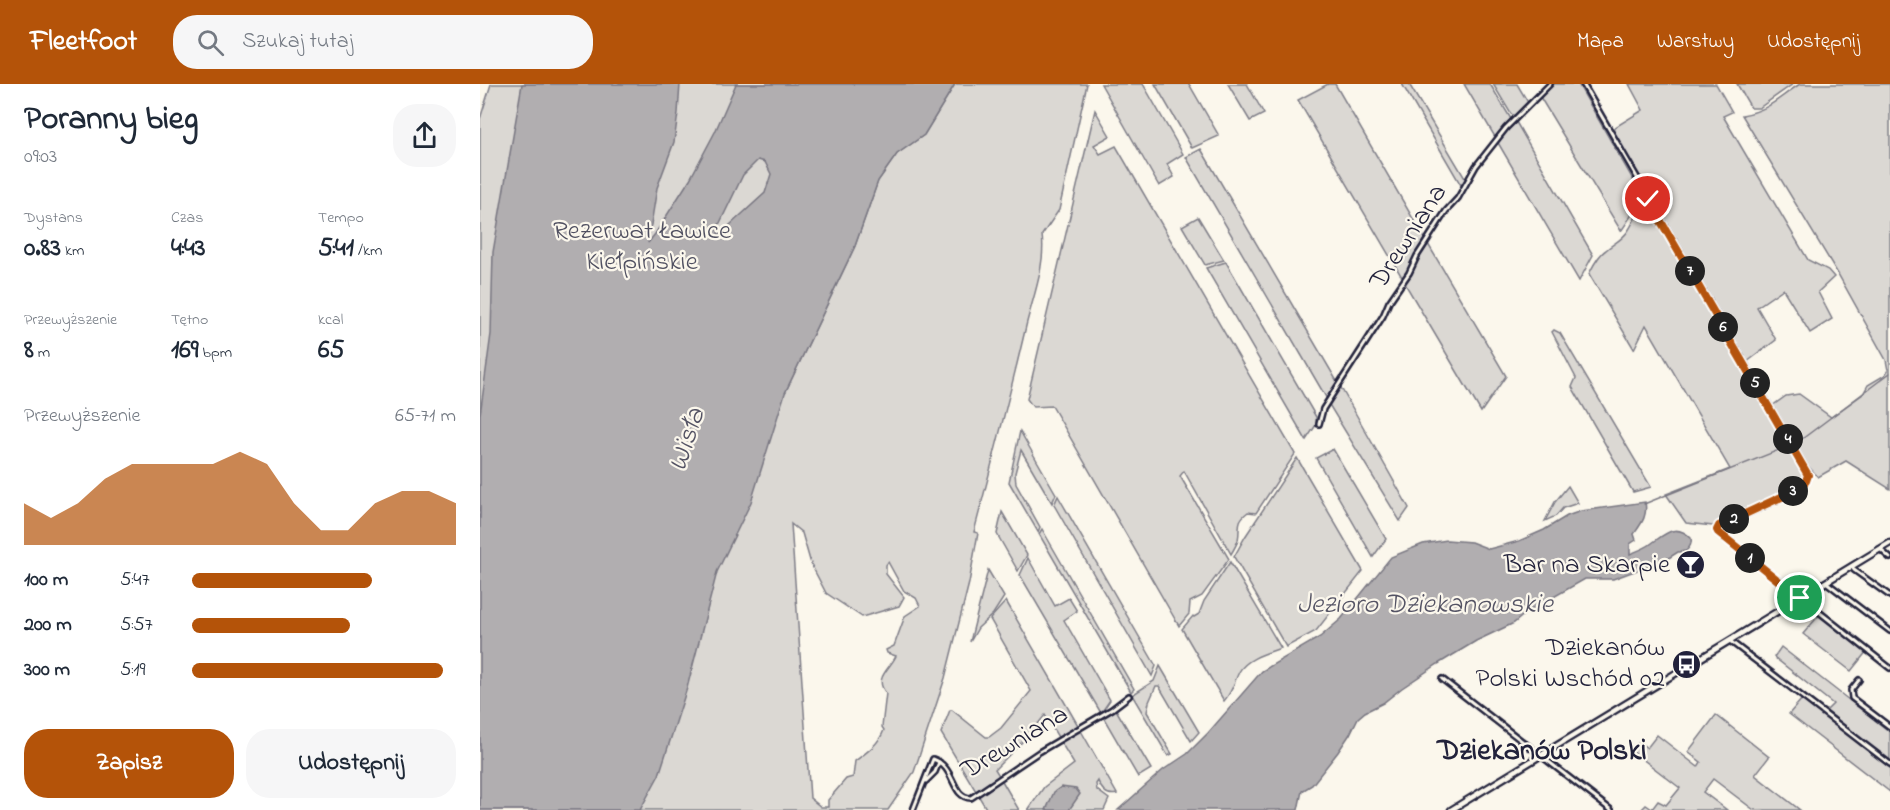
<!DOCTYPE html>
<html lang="pl">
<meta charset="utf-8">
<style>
body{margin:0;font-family:"Indie Flower",sans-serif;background:#f6f6f7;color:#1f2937;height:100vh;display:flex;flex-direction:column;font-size:22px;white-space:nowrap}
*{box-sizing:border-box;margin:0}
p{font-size:20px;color:#747a83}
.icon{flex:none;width:33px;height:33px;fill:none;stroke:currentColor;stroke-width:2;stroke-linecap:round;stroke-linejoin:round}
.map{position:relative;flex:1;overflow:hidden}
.side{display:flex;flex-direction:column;background:#fff;width:480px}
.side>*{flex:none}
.pin{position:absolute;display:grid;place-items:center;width:51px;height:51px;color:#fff;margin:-26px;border:3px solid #fff;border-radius:50%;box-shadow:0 2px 6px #0007}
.km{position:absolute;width:30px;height:30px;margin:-15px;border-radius:50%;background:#222;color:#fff;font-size:16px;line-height:30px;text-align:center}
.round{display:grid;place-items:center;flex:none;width:63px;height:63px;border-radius:24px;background:#f6f6f7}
.summary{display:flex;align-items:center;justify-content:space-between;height:102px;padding:0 24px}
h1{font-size:33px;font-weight:700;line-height:45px}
.metrics{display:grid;grid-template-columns:repeat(3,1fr);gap:9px;height:102px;padding:6px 24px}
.metrics div{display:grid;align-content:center}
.metrics b{font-size:26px;font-weight:700}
.metrics small{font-size:16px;font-weight:400}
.metrics p{font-size:16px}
.chart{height:168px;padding:12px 24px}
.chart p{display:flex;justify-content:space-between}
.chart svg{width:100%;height:108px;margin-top:6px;fill:#b45309;opacity:.7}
.action{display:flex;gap:12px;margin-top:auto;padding:12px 24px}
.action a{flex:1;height:69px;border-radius:24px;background:#b45309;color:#fff;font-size:24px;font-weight:700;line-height:69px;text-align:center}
.action a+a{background:#f6f6f7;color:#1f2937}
ul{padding:0 24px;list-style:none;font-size:20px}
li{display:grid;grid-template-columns:96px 72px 1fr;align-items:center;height:45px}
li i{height:15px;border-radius:8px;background:#b45309}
header{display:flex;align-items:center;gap:36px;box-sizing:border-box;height:84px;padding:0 30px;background:#b45309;color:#fff}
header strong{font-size:28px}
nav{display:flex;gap:33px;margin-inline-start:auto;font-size:21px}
.search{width:420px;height:54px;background:#f6f6f7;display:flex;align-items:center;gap:15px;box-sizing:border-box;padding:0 21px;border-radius:24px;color:#747a83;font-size:22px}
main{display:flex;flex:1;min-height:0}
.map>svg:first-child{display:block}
</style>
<header>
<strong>Fleetfoot</strong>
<div class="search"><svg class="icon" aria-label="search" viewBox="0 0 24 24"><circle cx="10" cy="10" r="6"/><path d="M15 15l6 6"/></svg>Szukaj tutaj</div>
<nav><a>Mapa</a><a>Warstwy</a><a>Udostępnij</a></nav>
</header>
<main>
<section class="side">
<div class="summary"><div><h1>Poranny bieg</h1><p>09:03</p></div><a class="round"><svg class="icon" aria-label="share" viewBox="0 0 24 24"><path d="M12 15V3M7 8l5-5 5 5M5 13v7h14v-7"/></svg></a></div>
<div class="metrics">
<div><p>Dystans</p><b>0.83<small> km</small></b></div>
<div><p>Czas</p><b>4:43</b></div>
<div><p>Tempo</p><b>5:41<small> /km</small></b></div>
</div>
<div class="metrics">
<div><p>Przewyższenie</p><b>8<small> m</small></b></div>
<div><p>Tętno</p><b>169<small> bpm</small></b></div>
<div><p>kcal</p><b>65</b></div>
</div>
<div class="chart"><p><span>Przewyższenie</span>65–71 m</p>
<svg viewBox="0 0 160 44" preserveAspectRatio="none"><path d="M0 44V27L10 33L20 27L30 17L40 11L50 11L60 11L70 11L80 6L90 11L100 27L110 38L120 38L130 27L140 22L150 22L160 27V44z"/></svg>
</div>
<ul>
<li><b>100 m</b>5:47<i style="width:68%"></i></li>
<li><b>200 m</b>5:57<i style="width:60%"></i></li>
<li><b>300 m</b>5:19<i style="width:95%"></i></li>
</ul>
<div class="action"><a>Zapisz</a><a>Udostępnij</a></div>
</section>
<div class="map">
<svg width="1410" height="726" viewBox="0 0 1410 726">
<rect width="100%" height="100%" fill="#fbf7ec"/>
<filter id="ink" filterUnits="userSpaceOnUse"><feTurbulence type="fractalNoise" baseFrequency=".0167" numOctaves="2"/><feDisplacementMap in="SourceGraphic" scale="12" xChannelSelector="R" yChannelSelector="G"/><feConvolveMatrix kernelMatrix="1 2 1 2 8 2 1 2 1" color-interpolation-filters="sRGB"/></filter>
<g filter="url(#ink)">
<g fill="#dbd8d3" stroke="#7e7d87" stroke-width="1.5" fill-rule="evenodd">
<path d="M11 0H430L305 309 375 162 398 97 417 70 444 51 475 0H607L579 126 562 151C566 181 553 213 546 242 530 311 512 379 494 448L498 449 489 499 465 594 434 688 408 726H0V35ZM311 440 322 449 331 480 346 509 382 533 419 522 424 513 406 490V481L408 478 424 507 436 514 440 522 425 532 414 562 406 566 407 569 416 572C410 585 393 594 406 609L402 643 404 646C399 660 386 669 375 677L373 693 366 695 348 716V723H341L330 714Z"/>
<polygon points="621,0 663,0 703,70 687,80 694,93 679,102"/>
<polygon points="675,0 709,0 739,52 712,64"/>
<polygon points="748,0 767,0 784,30 770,37"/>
<polygon points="848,0 855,0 946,157 923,195 818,16"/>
<polygon points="922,0 929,0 986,96 982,103"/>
<polygon points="984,0 1010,0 1031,35 1015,53"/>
<polygon points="1013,0 1037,0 1049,20 1035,32 1031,30"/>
<path d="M1073 0H1098L1164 115C1153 126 1150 135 1141 147L1060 13Z"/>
<polygon points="1149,0 1236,0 1252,28 1243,32 1328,176 1348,186 1354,193 1338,208 1352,235 1330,249 1303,205 1277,223 1296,256 1267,278 1132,45 1163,26"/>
<polygon points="1257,0 1313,0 1279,24 1271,24"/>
<path d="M1320 0H1410V405L1366 377 1338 393 1328 382 1292 322 1306 312 1319 310 1351 333 1383 310 1388 301 1405 291 1408 286 1406 276 1358 190 1262 31C1290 26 1298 14 1320 0Z"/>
<path d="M615 26 630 52 614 61 620 70 636 62 815 370 776 429 768 428C755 438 761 442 758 456 757 460 754 465 751 470L704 387 700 392 749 475 722 512 710 518 709 530 699 542 572 322 553 323 547 315Z"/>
<polygon points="1036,38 1113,171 1099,197 1017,57"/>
<polygon points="721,65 858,299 847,315 706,73"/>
<path d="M1166 119 1325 392 1322 399 1311 405 1233 442 1206 439 1186 410 1250 385 1166 241 1154 265 1109 190C1113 182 1118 171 1126 166 1134 159 1142 156 1148 147 1155 137 1157 126 1166 119Z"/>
<polygon points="718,133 744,176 725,181 702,142"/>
<polygon points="948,160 1026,292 1001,328 924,198"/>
<polygon points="746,178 836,333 836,341 826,356 726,184"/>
<polygon points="1074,246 1080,249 1171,403 1153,408 1092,303 1096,294 1072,248"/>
<polygon points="860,302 929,424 920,437 848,319"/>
<polygon points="540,347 576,410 572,419 541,366 535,389 536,400 560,443 558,448 529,398"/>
<polygon points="853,365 906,455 893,473 836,374"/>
<polygon points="817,374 883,487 836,547 806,563 754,473 765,453"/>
<polygon points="1088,402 1098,419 1083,424 1076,432 1065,437 1075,418"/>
<polygon points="578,412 676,582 672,592 574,421"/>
<polygon points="522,428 547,471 538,487 517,450"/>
<polygon points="562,445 654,605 651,608 559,450"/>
<polygon points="548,474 575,522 589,514 597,527 584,536 630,616 621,629 540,491"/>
<path d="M750 478 801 564C787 569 767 574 759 588 753 600 754 605 744 617L702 545 713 532 714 533 719 530 724 517Z"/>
<polygon points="508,486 524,513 513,530 498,544 490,558"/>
<polygon points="526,517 599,643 579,655 565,631 549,651 515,685 520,693 497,709 461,649 470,626 472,626 506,653 509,653 521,644 551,607 510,535"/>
<polygon points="1340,530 1387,567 1371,587 1323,550"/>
<polygon points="1301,563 1410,648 1410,678 1345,628 1353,620 1294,573"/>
<polygon points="680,582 719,648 711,657 679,602 676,602 669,618 667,628 692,670 688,672 652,611 674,597"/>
<polygon points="1322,615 1410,683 1410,708 1309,630"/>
<polygon points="635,624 671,685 658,693 622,631"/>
<polygon points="1236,631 1289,673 1275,691 1320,726 1274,726 1233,695 1223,708 1247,726 1161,726 1166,721 1172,725 1178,717 1186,721 1200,704 1152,667 1159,658 1167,664 1177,651 1218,683 1221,678 1208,668"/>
<path d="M600 645 637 710C626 713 621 705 618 697L616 700 617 706 629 715 624 726H548L564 703 594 680 580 657Z"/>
<polygon points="521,695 539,726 507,726 498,711"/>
</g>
<g fill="#b1aeb0" stroke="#787681" stroke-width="1.5" fill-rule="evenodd">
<path d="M42 0H200L198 29 194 58 177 104 168 159 175 150 210 95 235 48 256 0H475L444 51 417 70 398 97 375 162 305 309 271 418 237 488 207 604 179 691 160 726H0V331L11 250 13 168ZM278 76 285 78 291 90 285 109 239 151 237 145 263 91Z"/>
<path d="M1165 418C1168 432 1161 440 1154 450L1156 456 1150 460V470C1157 467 1166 464 1172 459 1186 449 1196 439 1211 454 1212 460 1210 463 1206 467L1198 468 1187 475 1133 495H1105L1047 528 1034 539 996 557 958 580 922 604 903 619 885 628 878 634 870 650 858 668 832 701 822 707 818 726H638L683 686 707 670 728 649 782 587 840 553 861 535 911 473 943 460 967 456 991 458 1009 465 1039 457 1064 446 1087 432 1101 427Z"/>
<polygon points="581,703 596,705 600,710 589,726 566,726 574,708"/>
</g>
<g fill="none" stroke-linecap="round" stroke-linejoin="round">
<g stroke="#787681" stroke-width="1.5">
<polyline points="1314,361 1410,289"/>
<polyline points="1164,420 1309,362"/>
</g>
<defs>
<g id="minor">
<path d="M1103 0 1327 387V395C1315 411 1259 433 1239 442L1237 446 1238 448 1410 584"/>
<polyline points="839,340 843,325 903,232 909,218 929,189 937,172 966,127 978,114 996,82 1026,44 1070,0"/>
<polyline points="1400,465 1410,474"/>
<polyline points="1372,482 1374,486 1410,512"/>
<polyline points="1346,498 1410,547"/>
<polyline points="1250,557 1410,680"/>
<polyline points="962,595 1131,726"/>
<polyline points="1379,596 1371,606 1372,614 1410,643"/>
<polyline points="446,697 455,688 459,678"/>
<path d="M433 726 453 675C476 683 471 714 491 714L559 668 632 625 649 612"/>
</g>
<polyline id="tertiary" points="971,726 1410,459"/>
</defs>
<use href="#minor" stroke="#22223b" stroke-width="8"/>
<use href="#tertiary" stroke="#22223b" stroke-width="9"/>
<use href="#minor" stroke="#fbf7ec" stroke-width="3"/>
<use href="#tertiary" stroke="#fbf7ec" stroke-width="4.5"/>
</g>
</g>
<g fill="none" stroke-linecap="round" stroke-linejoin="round" filter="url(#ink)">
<defs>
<polyline id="route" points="1168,115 1328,391 1326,397 1322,401 1308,410 1239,442 1237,446 1238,448 1320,514"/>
</defs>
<use href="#route" stroke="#fff" stroke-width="12"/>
<use href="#route" stroke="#b45309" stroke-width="8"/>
</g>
<defs>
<symbol id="bar-disc" viewBox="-11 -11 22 22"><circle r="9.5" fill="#22223b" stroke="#fbf7ec"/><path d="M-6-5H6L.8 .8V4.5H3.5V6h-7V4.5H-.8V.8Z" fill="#fff"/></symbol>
<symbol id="bus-disc" viewBox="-11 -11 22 22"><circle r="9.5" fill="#22223b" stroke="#fbf7ec"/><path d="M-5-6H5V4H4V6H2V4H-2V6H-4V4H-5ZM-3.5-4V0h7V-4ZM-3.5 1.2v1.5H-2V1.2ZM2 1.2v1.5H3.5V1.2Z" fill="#fff"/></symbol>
</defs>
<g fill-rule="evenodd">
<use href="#bar-disc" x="1194" y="464" width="33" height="33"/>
<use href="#bus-disc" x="1190" y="564" width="33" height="33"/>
</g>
<g text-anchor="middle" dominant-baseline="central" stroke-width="4.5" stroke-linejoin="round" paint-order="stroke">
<g font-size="27" fill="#505061" stroke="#fbf7ec">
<text x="162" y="147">Rezerwat Ławice<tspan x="162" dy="31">Kiełpińskie</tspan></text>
</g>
<g font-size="27" fill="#22223b" stroke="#fbf7ec">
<text transform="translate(929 153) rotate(-57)">Drewniana</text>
<text transform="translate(535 659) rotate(-31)">Drewniana</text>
</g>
<g font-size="27" fill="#22223b" stroke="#fbf7ec" text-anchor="end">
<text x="1190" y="481">Bar na Skarpie</text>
<text x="1185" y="564">Dziekanów<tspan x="1185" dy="31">Polski Wschód 02</tspan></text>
</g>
<g font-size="28" font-style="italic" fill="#545364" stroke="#fbf7ec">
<text transform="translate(208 356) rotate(-72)">Wisła</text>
<text x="945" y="521">Jezioro Dziekanowskie</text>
</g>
<g font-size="30" font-weight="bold" fill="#22223b" stroke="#fbf7ec">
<text x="1062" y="668">Dziekanów Polski</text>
</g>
</g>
</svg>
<div class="pin" style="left:1320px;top:514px;background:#1e9e55"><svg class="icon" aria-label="arrive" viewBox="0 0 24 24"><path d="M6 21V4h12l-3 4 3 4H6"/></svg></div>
<div class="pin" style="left:1168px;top:115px;background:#d93025"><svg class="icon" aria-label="check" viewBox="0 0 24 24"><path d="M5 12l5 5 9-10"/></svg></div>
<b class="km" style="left:1270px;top:474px">1</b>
<b class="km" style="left:1254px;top:435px">2</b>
<b class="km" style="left:1313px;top:407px">3</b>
<b class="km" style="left:1308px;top:355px">4</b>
<b class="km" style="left:1275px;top:299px">5</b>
<b class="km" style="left:1243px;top:243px">6</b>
<b class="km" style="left:1210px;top:187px">7</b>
</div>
</main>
